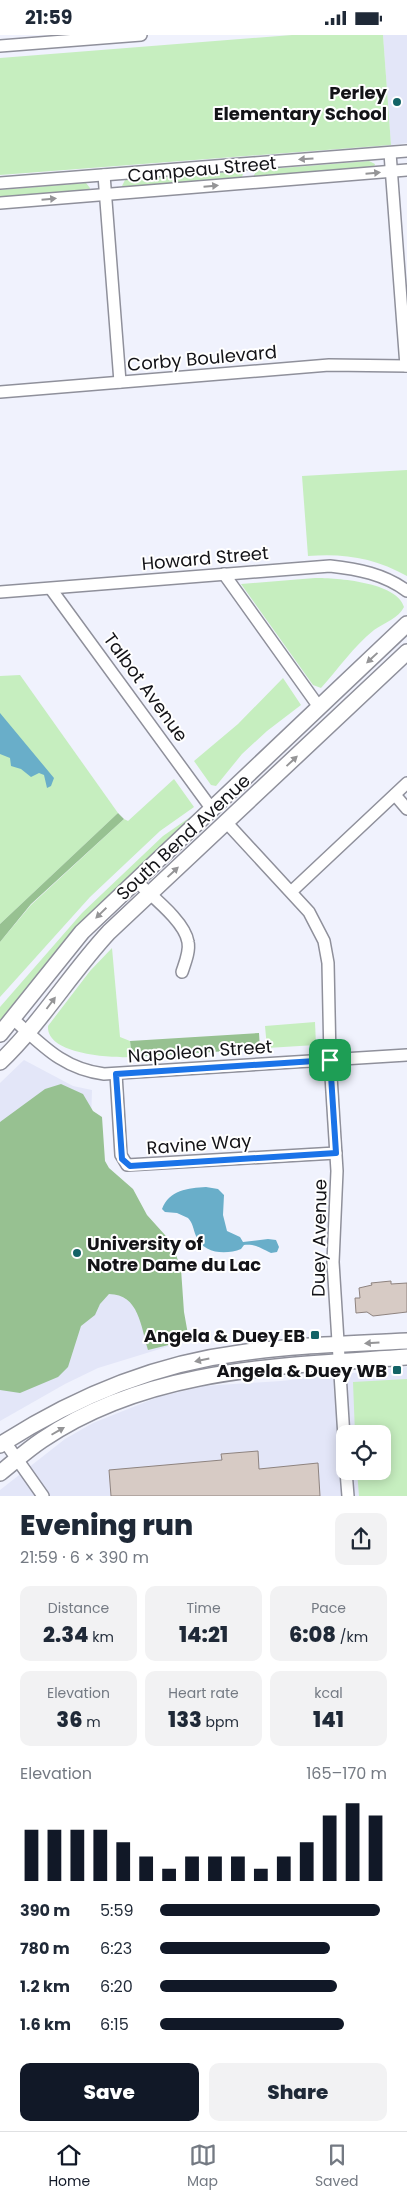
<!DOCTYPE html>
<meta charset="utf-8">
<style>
body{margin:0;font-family:Poppins,sans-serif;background:#f2f2f3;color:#1f2937;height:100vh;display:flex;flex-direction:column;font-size:19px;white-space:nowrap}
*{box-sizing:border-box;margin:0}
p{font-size:16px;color:#747a83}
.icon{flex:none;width:28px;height:28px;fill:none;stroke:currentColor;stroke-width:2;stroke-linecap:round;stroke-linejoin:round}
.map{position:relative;height:1461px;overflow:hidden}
.details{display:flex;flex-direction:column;background:#fff;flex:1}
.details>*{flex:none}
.controls{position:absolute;left:336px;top:1390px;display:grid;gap:10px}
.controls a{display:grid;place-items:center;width:55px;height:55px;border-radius:10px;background:#fff;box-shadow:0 2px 12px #0003;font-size:25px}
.pin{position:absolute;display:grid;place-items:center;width:42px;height:42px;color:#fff;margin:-21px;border-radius:10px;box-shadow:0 2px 8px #0006}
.round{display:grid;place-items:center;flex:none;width:52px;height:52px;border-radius:10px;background:#f2f2f3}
.summary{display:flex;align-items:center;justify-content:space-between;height:85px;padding:0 20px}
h1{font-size:28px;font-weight:800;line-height:38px}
.figures{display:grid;grid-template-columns:repeat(3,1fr);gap:8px;height:85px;padding:5px 20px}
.figures div{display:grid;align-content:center;border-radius:10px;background:#f2f2f3;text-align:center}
.figures b{font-size:21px;font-weight:800}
.figures small{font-size:14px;font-weight:400}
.figures p{font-size:14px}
.chart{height:140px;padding:10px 20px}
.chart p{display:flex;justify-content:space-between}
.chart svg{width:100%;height:90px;margin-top:5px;stroke:#111827;stroke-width:6}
.cta{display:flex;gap:10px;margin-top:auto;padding:10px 20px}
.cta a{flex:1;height:58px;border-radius:10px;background:#111827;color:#fff;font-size:20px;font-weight:800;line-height:58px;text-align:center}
.cta a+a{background:#f2f2f3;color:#1f2937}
ul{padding:0 20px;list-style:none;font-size:16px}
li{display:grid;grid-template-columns:80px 60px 1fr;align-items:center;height:38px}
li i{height:12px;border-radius:6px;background:#111827}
.status{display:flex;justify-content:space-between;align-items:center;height:35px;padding:0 25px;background:#fff;direction:ltr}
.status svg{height:14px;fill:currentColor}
.tabs{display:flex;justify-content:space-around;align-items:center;height:70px;border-top:1px solid #e0e1e3;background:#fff;font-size:14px;color:#747a83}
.tabs a{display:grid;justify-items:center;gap:2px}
.tabs .selected{color:#111827}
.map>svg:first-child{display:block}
</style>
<div class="status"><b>21:59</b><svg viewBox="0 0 49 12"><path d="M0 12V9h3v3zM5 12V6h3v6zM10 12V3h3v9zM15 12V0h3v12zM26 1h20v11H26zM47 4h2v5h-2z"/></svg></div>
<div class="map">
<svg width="407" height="1461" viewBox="0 0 407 1461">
<rect width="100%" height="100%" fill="#f0f2fd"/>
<g fill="#e3e6f8" fill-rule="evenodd">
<polygon points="383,0 407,0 407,108 391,110"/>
<polygon points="24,1025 73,1051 92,1055 90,1119 175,1275 176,1309 98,1333 65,1349 0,1386 0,1048"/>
<path d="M407 1332V1461H0V1455L65 1404 93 1388 158 1362 204 1351 281 1346ZM345 1399H382V1436H345Z"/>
</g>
<g fill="#c6eebf">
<polygon points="292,0 383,0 391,110 0,140 0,23"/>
<polygon points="369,126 375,129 374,132 255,142 254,140 257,135"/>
<polygon points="240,136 243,138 242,143 123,153 122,151 125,145"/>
<polygon points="86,148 90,153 88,157 0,164 0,155"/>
<path d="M407 435V541C375 523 344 518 308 521L302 441Z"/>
<path d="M315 543C337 543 397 547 404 572 399 583 384 588 374 595 353 612 339 633 321 653L313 650 241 549Z"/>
<polygon points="20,640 118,778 0,889 0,641"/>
<polygon points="283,643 301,670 267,696 242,719 216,751 211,750 194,726 238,689"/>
<polygon points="174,744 194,772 160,796 90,862 0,962 0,907 31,870 124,784 128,786"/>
<polygon points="196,778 72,898 0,988 0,972 82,878 163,801"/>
<path d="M112 913 120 1002 130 1006 132 1022C113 1023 46 1020 48 991L90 936Z"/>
<polygon points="315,987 316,1010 267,1013 265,991"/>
<polygon points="407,1344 407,1461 359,1461 357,1436 382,1436 382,1399 355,1399 353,1347"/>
</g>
<g fill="#97c191">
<polygon points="118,778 124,784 31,869 0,907 0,889"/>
<polygon points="259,998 260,1014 132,1022 130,1006"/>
<path d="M61 1049 83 1059 93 1076 102 1082 105 1126 109 1133 133 1154 147 1180 165 1200 175 1217 181 1234 184 1277 189 1305 148 1315C141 1292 139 1259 109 1259L100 1269 95 1280 81 1291 68 1332 58 1342 20 1358 0 1355V1087L45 1054Z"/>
</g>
<g fill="#69aec9">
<polygon points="0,678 54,743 51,751 47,753 44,740 39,738 31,742 21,734 11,731 10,723 0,719"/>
<path d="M206 1152 218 1154 224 1160 223 1180 227 1196 240 1202 243 1207 268 1204 276 1205 279 1212 277 1217 271 1218C260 1213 256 1209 244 1210L241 1214C226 1220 203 1219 196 1201 193 1194 193 1188 188 1183L177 1178 165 1177 162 1174C169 1155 188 1153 206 1152Z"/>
</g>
<g fill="#d7cbc5" stroke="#8e837f">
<polygon points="391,1246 391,1249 407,1248 407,1277 373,1281 367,1277 356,1278 355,1263 360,1263 359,1253 372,1250 371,1248"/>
<polygon points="258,1416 259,1434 318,1428 320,1461 111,1461 109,1435 222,1425 221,1419"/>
</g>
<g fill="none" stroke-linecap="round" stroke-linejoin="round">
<defs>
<g id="minor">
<polyline points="0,11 141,0"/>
<polyline points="390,118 406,331"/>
<polyline points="104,140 120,347"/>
<polyline points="0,148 407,116"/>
<polyline points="0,168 407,135"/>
<polyline points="0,357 329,330 407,331"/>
<polyline points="224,539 319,672"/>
<polyline points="51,554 211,773"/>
<path d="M0 557 330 531C358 534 384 539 407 556"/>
<polyline points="395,760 407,774"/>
<polyline points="226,787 309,877 324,906 328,928 330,1025 337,1136 333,1227 345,1418"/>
<path d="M135 845C150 860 185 886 188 907 190 916 185 928 182 937"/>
<polyline points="292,856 407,748"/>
<path d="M13 984C42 1010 63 1034 104 1039L407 1020"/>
<polyline points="116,1039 121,1120 127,1130 336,1118"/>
<polyline points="5,1407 43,1461"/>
<polyline points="346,1436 348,1461"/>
</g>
<g id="major">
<polyline points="0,999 82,897 407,589"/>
<path d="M0 1027C41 988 70 939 109 897L407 617"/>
<path d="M0 1410C73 1363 154 1329 240 1318 295 1310 351 1309 407 1306"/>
<path d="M0 1438C14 1427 27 1415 42 1405 149 1332 283 1331 407 1322"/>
</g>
</defs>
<use href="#minor" stroke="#8f909b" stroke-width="14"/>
<use href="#major" stroke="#8f909b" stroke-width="18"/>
<use href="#minor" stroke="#fff" stroke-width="11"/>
<use href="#major" stroke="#fff" stroke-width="15"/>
</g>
<defs><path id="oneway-solid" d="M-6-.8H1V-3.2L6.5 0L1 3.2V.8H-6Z" transform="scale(1.25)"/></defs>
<g fill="#959597">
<use href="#oneway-solid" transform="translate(306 124) rotate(176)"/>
<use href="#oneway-solid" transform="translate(373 138) rotate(-5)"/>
<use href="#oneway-solid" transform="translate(211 151) rotate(-5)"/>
<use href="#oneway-solid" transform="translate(49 164) rotate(-5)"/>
<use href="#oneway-solid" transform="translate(372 623) rotate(137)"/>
<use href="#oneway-solid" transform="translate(292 726) rotate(-43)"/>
<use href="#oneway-solid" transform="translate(173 837) rotate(-43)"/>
<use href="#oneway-solid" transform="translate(101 878) rotate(136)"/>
<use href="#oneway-solid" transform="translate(51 968) rotate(-53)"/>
<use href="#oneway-solid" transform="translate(372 1308) rotate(176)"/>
<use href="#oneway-solid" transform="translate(202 1325) rotate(168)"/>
<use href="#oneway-solid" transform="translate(58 1396) rotate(-30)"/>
</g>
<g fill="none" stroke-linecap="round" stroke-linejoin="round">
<defs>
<polygon id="route" points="330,1025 336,1118 130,1131 122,1124 116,1039"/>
</defs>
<use href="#route" stroke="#fff" stroke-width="10"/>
<use href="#route" stroke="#1a73e8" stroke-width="6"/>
</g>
<g fill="#136366" stroke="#fff" stroke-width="2">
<circle cx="397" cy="67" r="5"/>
<circle cx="77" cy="1218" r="5"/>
<rect x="310" y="1295" width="10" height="10" rx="2.5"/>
<rect x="392" y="1330" width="10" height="10" rx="2.5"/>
</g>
<g text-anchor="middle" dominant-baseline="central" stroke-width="4" stroke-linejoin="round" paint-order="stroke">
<g font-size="18" font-weight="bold" fill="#131317" stroke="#fff" text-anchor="end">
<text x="387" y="57">Perley<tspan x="387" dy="21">Elementary School</tspan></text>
<text x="87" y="1208" text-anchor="start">University of<tspan x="87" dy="21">Notre Dame du Lac</tspan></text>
<text x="305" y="1300">Angela &amp; Duey EB</text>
<text x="387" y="1335">Angela &amp; Duey WB</text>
</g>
<g font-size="18" fill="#131317" stroke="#fff">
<text transform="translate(202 134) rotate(-5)">Campeau Street</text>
<text transform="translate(202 323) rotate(-5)">Corby Boulevard</text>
<text transform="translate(205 523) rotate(-5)">Howard Street</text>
<text transform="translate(146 652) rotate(54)">Talbot Avenue</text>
<text transform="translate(183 802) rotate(-43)">South Bend Avenue</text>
<text transform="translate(200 1016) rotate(-4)">Napoleon Street</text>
<text transform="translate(199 1109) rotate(-4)">Ravine Way</text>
<text transform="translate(319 1203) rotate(-89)">Duey Avenue</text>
</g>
</g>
</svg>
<div class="controls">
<a><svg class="icon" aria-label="locate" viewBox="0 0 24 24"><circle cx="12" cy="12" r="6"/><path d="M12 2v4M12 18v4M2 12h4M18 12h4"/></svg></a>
</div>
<div class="pin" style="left:330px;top:1025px;background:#1e9e55"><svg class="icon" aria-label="arrive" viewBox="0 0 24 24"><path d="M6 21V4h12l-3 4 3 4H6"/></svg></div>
</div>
<section class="details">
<div class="summary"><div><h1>Evening run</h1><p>21:59 · 6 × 390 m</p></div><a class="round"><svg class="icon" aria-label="share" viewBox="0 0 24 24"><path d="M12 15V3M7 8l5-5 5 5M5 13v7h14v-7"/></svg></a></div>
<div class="figures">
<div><p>Distance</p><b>2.34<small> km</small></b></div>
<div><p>Time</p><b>14:21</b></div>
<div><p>Pace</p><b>6:08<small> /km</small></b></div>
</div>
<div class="figures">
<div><p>Elevation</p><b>36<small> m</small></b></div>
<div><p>Heart rate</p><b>133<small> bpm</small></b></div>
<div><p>kcal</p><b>141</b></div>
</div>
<div class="chart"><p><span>Elevation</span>165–170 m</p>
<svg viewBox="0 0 160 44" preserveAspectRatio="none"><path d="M5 44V19M15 44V19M25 44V19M35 44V19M45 44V25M55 44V32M65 44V38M75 44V32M85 44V32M95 44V32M105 44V38M115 44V32M125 44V25M135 44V12M145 44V6M155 44V12"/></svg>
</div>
<ul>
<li><b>390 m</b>5:59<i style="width:97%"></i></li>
<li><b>780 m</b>6:23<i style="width:75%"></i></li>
<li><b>1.2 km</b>6:20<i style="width:78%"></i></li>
<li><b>1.6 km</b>6:15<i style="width:81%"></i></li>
</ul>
<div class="cta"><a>Save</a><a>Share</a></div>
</section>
<nav class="tabs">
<a class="selected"><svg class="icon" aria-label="home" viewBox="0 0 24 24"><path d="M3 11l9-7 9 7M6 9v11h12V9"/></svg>Home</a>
<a><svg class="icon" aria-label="map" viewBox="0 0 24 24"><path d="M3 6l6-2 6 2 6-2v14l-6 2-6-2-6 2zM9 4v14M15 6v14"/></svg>Map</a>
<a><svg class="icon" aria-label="saved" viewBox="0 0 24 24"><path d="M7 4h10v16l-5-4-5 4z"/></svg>Saved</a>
</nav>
